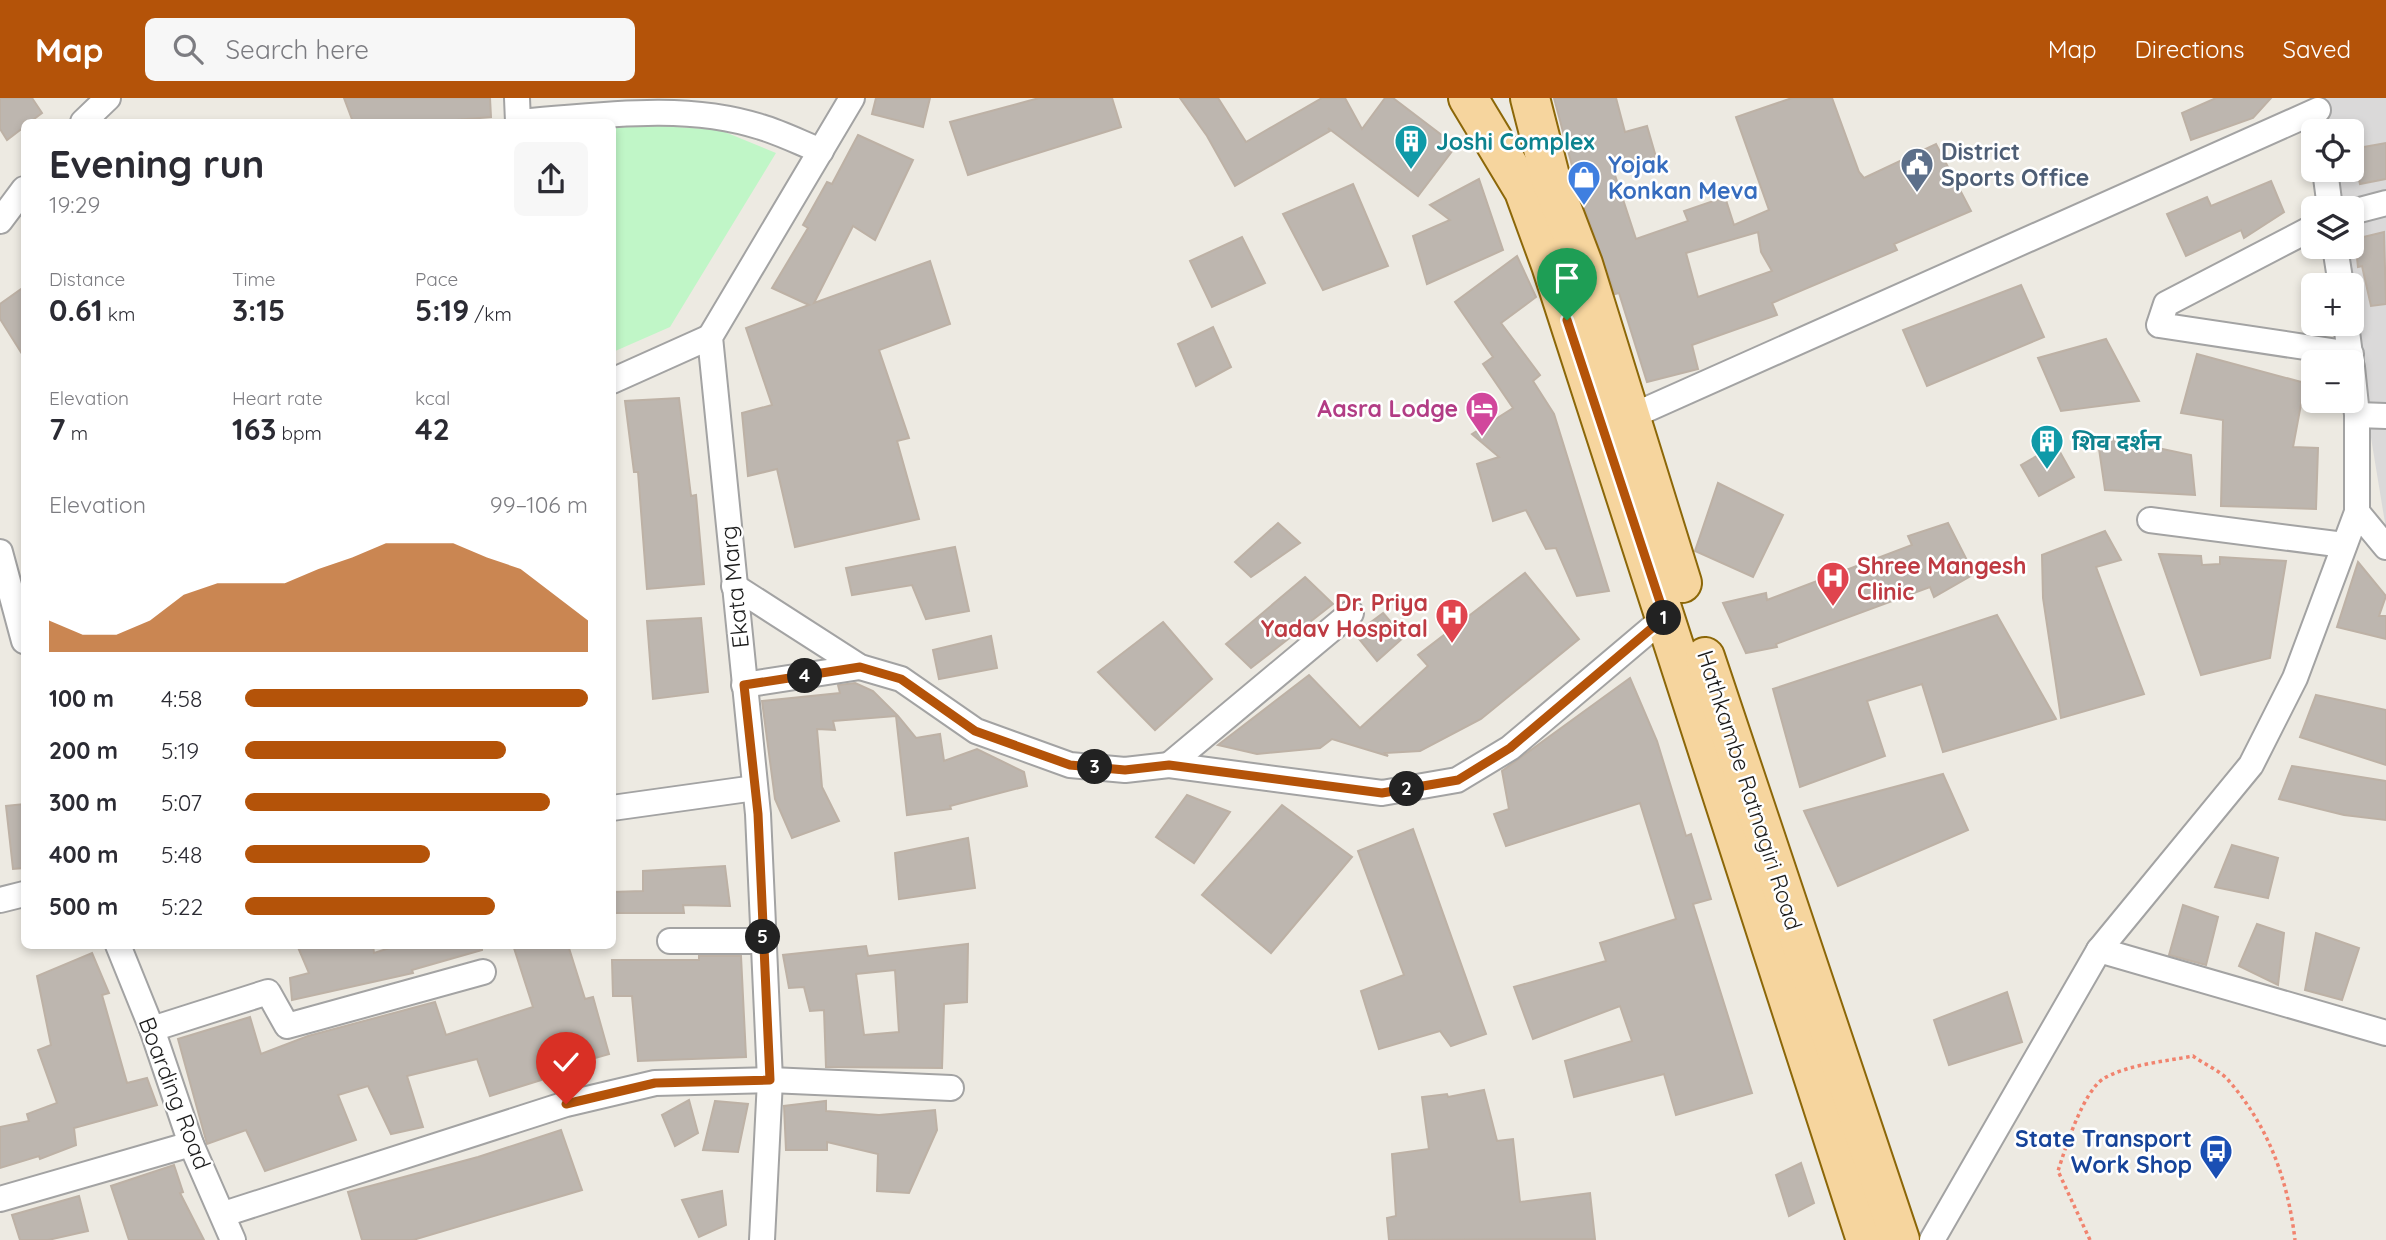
<!DOCTYPE html>
<meta charset="utf-8">
<style>
body{margin:0;font-family:Quicksand,"Noto Sans Devanagari",sans-serif;background:#f7f7f7;color:#2b2b33;height:100vh;display:flex;flex-direction:column;font-size:26px;white-space:nowrap}
*{box-sizing:border-box;margin:0}
p{font-size:23px;color:#7c7c81}
.icon{flex:none;width:38px;height:38px;fill:none;stroke:currentColor;stroke-width:2;stroke-linecap:round;stroke-linejoin:round}
.map{position:relative;flex:1;overflow:hidden}
.details{position:absolute;left:21px;top:21px;width:595px;height:830px;display:flex;flex-direction:column;background:#fff;border-radius:10px;box-shadow:0 4px 10px #0003}
.details>*{flex:none}
.controls{position:absolute;left:2301px;top:21px;display:grid;gap:14px}
.controls a{display:grid;place-items:center;width:63px;height:63px;border-radius:10px;background:#fff;box-shadow:0 4px 10px #0003;font-size:35px}
.pin{position:absolute;display:grid;place-items:center;width:60px;height:60px;color:#fff;margin:-72px -30px;border-radius:50% 50% 50% 0;rotate:-45deg;box-shadow:0 0 7px #0007}
.pin .icon{rotate:45deg}
.km{position:absolute;width:35px;height:35px;margin:-18px;border-radius:50%;background:#222;color:#fff;font-size:19px;line-height:35px;text-align:center}
.round{display:grid;place-items:center;flex:none;width:74px;height:74px;border-radius:10px;background:#f7f7f7}
.head{display:flex;align-items:center;justify-content:space-between;height:119px;padding:0 28px}
h1{font-size:38px;font-weight:700;line-height:52px}
.metrics{display:grid;grid-template-columns:repeat(3,1fr);gap:10px;height:119px;padding:7px 28px}
.metrics div{display:grid;align-content:center}
.metrics b{font-size:30px;font-weight:700}
.metrics small{font-size:19px;font-weight:400}
.metrics p{font-size:19px}
.chart{height:196px;padding:14px 28px}
.chart p{display:flex;justify-content:space-between}
.chart svg{width:100%;height:126px;margin-top:7px;fill:#b45309;opacity:.7}
ul{padding:0 28px;list-style:none;font-size:23px}
li{display:grid;grid-template-columns:112px 84px 1fr;align-items:center;height:52px}
li i{height:18px;border-radius:9px;background:#b45309}
header{display:flex;align-items:center;gap:42px;box-sizing:border-box;height:98px;padding:0 35px;background:#b45309;color:#fff}
header strong{font-size:33px}
nav{display:flex;gap:38px;margin-inline-start:auto;font-size:24px}
.search{width:490px;height:63px;background:#f7f7f7;display:flex;align-items:center;gap:18px;box-sizing:border-box;padding:0 24px;border-radius:10px;color:#7c7c81;font-size:26px}
.map>svg:first-child{display:block}
</style>
<header>
<strong>Map</strong>
<div class="search"><svg class="icon" aria-label="search" viewBox="0 0 24 24"><circle cx="10" cy="10" r="6"/><path d="M15 15l6 6"/></svg>Search here</div>
<nav><a>Map</a><a>Directions</a><a>Saved</a></nav>
</header>
<div class="map">
<svg width="2386" height="1142" viewBox="0 0 2386 1142">
<rect width="100%" height="100%" fill="#edeae2"/>
<polygon fill="#dad9d9" points="2316,0 2386,0 2386,431 2352,224 2352,187 2340,149 2352,149 2352,110 2334,110 2327,72 2352,72 2352,33 2321,33"/>
<polygon fill="#c0f6c7" points="606,24 720,32 776,55 670,229 613,254 612,24"/>
<g fill="#bdb6af" stroke="#bdb1a5" stroke-width="2" fill-rule="evenodd">
<polygon points="0,0 32,0 42,15 30,24 24,24 24,29 7,42 0,31"/>
<polygon points="344,0 490,0 491,19 432,24 353,24"/>
<polygon points="876,0 930,0 923,29 872,16"/>
<polygon points="1039,0 1112,0 1121,29 968,77 950,24"/>
<polygon points="1180,0 1218,0 1246,44 1322,0 1345,0 1362,31 1385,0 1393,0 1456,48 1418,98 1328,30 1330,33 1235,88 1207,38"/>
<path d="M1554 0H1616L1625 34 1647 28 1656 59 1613 71 1636 141 1688 123 1684 113 1725 99 1734 127 1769 112 1736 19 1792 0H1832L1859 74 1864 80 1936 46 1971 113 1894 146 1897 152 1772 205 1777 217 1692 247 1698 271 1647 284 1619 195 1615 196 1579 94ZM1758 134 1761 154 1772 173 1698 199 1686 155Z"/>
<polygon points="2216,0 2271,0 2253,20 2191,42 2182,15"/>
<polygon points="858,37 913,62 875,142 853,128 814,205 930,163 950,226 879,252 909,340 897,343 919,421 795,449 777,371 748,378 742,315 772,307 746,230 809,207 772,190 808,130 803,127 827,84 832,86"/>
<polygon points="2386,45 2386,81 2360,86 2352,51"/>
<polygon points="1479,81 1503,152 1427,186 1413,138 1450,122 1430,107"/>
<polygon points="2271,83 2284,114 2244,140 2241,132 2186,158 2167,116 2207,99 2211,108"/>
<polygon points="1353,86 1388,168 1323,192 1283,116"/>
<polygon points="2384,134 2386,206 2371,208 2362,168 2358,169 2355,141"/>
<polygon points="1242,139 1265,185 1212,209 1190,163"/>
<polygon points="1517,158 1536,199 1501,225 1540,277 1533,283 1554,316 1609,493 1577,498 1556,450 1546,451 1526,412 1493,423 1477,366 1499,359 1472,336 1513,310 1483,266 1493,259 1455,204"/>
<polygon points="2021,187 2044,239 1927,288 1903,232"/>
<polygon points="24,189 24,259 0,221 0,206"/>
<polygon points="1213,229 1231,269 1196,288 1178,246"/>
<polygon points="2106,241 2139,303 2061,313 2038,260"/>
<polygon points="2197,256 2305,285 2293,349 2318,350 2316,411 2221,408 2223,322 2181,315"/>
<polygon points="679,300 691,398 696,397 704,486 647,491 638,374 634,374 625,303"/>
<polygon points="2097,337 2191,357 2195,397 2105,392"/>
<polygon points="2056,347 2074,379 2039,398 2021,367"/>
<polygon points="1718,385 1783,417 1753,479 1695,453"/>
<polygon points="1278,425 1300,445 1251,479 1235,464"/>
<polygon points="1948,425 1974,476 1934,499 1930,489 1776,546 1777,549 1746,555 1723,505 1766,495 1767,502 1912,447 1908,438"/>
<polygon points="2105,433 2121,462 2096,469 2144,596 2061,620 2043,500 2042,457"/>
<polygon points="955,449 969,513 926,521 912,487 852,497 846,470"/>
<polygon points="2159,456 2201,458 2202,467 2220,466 2220,459 2286,463 2270,560 2201,577"/>
<polygon points="2358,464 2386,498 2379,518 2386,518 2386,541 2337,529"/>
<polygon points="1525,475 1579,541 1481,621 1420,653 1385,655 1388,658 1332,641 1320,650 1257,656 1218,647 1309,577 1360,630 1428,568 1418,557"/>
<polygon points="1305,479 1333,506 1251,570 1226,546"/>
<polygon points="1383,515 1404,539 1377,563 1355,536"/>
<polygon points="1997,517 2056,621 1943,654 1922,586 1867,603 1885,658 1800,689 1773,591"/>
<polygon points="701,520 708,594 653,601 647,523"/>
<polygon points="1163,524 1212,581 1155,632 1098,574"/>
<polygon points="991,538 997,570 939,581 933,552"/>
<polygon points="1630,580 1657,643 1686,738 1691,736 1711,801 1693,806 1752,995 1676,1017 1664,976 1574,999 1565,963 1632,943 1620,908 1533,941 1514,889 1606,863 1600,845 1676,821 1640,705 1506,748 1494,716 1509,711 1502,673"/>
<polygon points="855,585 873,593 898,618 916,640 940,636 944,663 977,651 1024,674 1027,688 950,708 951,711 907,717 896,618 833,623 835,632 817,631 822,689 839,723 792,740 775,701 762,603 840,595 838,587"/>
<polygon points="2316,597 2386,612 2386,667 2300,639"/>
<polygon points="2292,668 2386,683 2386,722 2344,717 2279,701"/>
<polygon points="1943,676 1968,732 1838,788 1804,713"/>
<polygon points="1187,697 1230,714 1194,765 1156,739"/>
<polygon points="24,706 24,770 13,771 6,708"/>
<polygon points="1282,707 1352,759 1271,855 1202,797"/>
<polygon points="1413,731 1486,936 1451,948 1440,933 1379,951 1361,893 1404,877 1358,753"/>
<polygon points="968,740 975,790 899,801 895,755"/>
<polygon points="2232,747 2278,760 2268,800 2215,789"/>
<polygon points="725,768 730,808 683,807 684,815 612,815 612,794 643,793 643,773"/>
<polygon points="2183,807 2218,819 2206,867 2169,857"/>
<polygon points="2257,826 2284,835 2278,887 2239,868"/>
<polygon points="2316,835 2359,850 2342,902 2305,892"/>
<path d="M968 846 967 904 944 906 942 970 826 969 824 912 810 913 804 889 789 890 783 857 866 848 868 858ZM895 872 899 934 864 937 856 876Z"/>
<polygon points="297,847 373,847 374,855 399,847 482,847 482,852 412,872 413,875 292,902 290,880 309,875"/>
<polygon points="513,847 568,847 585,901 593,899 609,956 539,976 541,982 490,998 477,961 407,978 423,1029 391,1036 368,988 338,997 356,1042 265,1073 246,1032 207,1046 178,941 250,919 261,956 308,938 435,904 446,937 533,909"/>
<polygon points="92,855 109,895 102,897 127,985 147,980 157,1007 74,1030 76,1047 40,1061 39,1058 0,1070 0,1029 29,1023 27,1016 57,1005 38,952 51,947 37,878"/>
<polygon points="699,858 741,858 746,959 638,963 632,898 613,898 612,862 699,862"/>
<polygon points="2007,894 2022,944 1949,967 1934,922"/>
<polygon points="1484,992 1497,1043 1513,1041 1520,1104 1590,1095 1595,1141 1389,1142 1387,1120 1396,1118 1392,1056 1429,1051 1422,999 1447,996 1448,999"/>
<polygon points="689,1002 698,1035 675,1048 662,1017"/>
<polygon points="715,1003 748,1006 738,1054 703,1052"/>
<polygon points="826,1003 826,1013 879,1017 935,1012 937,1032 909,1095 877,1093 878,1056 827,1044 827,1052 786,1052 784,1008"/>
<polygon points="561,1032 582,1092 413,1142 362,1142 348,1094 478,1059"/>
<polygon points="1801,1065 1814,1105 1789,1118 1776,1077"/>
<polygon points="174,1067 183,1094 180,1095 204,1142 129,1142 111,1088"/>
<polygon points="722,1093 726,1127 699,1139 682,1102"/>
<polygon points="79,1098 88,1133 48,1142 20,1142 12,1117"/>
</g>
<g fill="none" stroke-linecap="round" stroke-linejoin="round">
<defs>
<g id="street">
<path d="M517 0 518 24C596 18 684 4 761 29 781 35 801 45 821 53"/>
<polyline points="83,24 108,0"/>
<polyline points="2325,72 2330,110"/>
<polyline points="2352,114 2386,105"/>
<polyline points="0,123 24,91"/>
<polyline points="2314,129 2166,206 2159,227 2351,256"/>
<polyline points="2335,149 2341,187"/>
<polyline points="2346,226 2351,264"/>
<polyline points="612,283 710,239"/>
<polyline points="2357,317 2386,318"/>
<polyline points="1632,318 2318,12"/>
<polyline points="2357,414 2386,449"/>
<polyline points="2150,422 2344,447"/>
<polyline points="0,454 24,543"/>
<polyline points="734,488 860,569 901,581 976,633 1070,667 1125,672 1169,667 1382,695 1457,682 1510,650 1665,519"/>
<polyline points="744,587 860,569"/>
<polyline points="1169,667 1351,515"/>
<polyline points="612,710 755,690"/>
<polyline points="0,802 24,796"/>
<polyline points="670,843 763,843"/>
<polyline points="118,847 152,931 191,1046 233,1142"/>
<polyline points="2099,852 2386,935"/>
<polyline points="152,931 268,894 287,928 483,874"/>
<polyline points="0,1101 191,1046"/>
<polyline points="224,1116 566,1006 655,985 770,982 951,990"/>
<polyline points="762,1142 770,982 758,716 710,239 852,0"/>
<polyline points="1932,1142 2099,852 2251,667 2295,580 2357,414 2357,317 2352,269"/>
</g>
<g id="primary">
<polyline points="1468,0 1524,93 1551,167 1866,1142"/>
<polyline points="1530,0 1551,82 1583,166 1682,485"/>
<polyline points="1705,559 1900,1142"/>
</g>
</defs>
<use href="#street" stroke="#a3a3a3" stroke-width="28"/>
<use href="#primary" stroke="#8c6708" stroke-width="42"/>
<path stroke="#f1836e" stroke-width="3.5" stroke-dasharray="3.5 3.5" stroke-linecap="butt" d="M2090 1142 2058 1073C2065 1051 2083 994 2103 981 2125 967 2167 963 2193 958 2204 966 2221 973 2229 983 2269 1029 2288 1083 2295 1142"/>
<use href="#street" stroke="#fff" stroke-width="24"/>
<use href="#primary" stroke="#f6d59e" stroke-width="38"/>
</g>
<g fill="none" stroke-linecap="round" stroke-linejoin="round">
<defs>
<polyline id="route" points="566,1006 655,985 770,982 758,716 744,587 860,569 901,581 975,633 1070,667 1125,672 1169,667 1382,695 1458,682 1510,650 1665,519 1567,222"/>
</defs>
<use href="#route" stroke="#fff" stroke-width="14"/>
<use href="#route" stroke="#b45309" stroke-width="9"/>
</g>
<defs>
<symbol id="building-pin" viewBox="-11 -11 22 30"><path d="M0 17L-7.5 6A9.5 9.5 0 1 1 7.5 6Z" fill="#0f9aa8" stroke="#fff"/><path d="M-4-6H4V6H1V3H-1V6H-4ZM-2.5-4.3h1.7v1.8h-1.7ZM.8-4.3h1.7v1.8H.8ZM-2.5-1h1.7V.8h-1.7ZM.8-1h1.7V.8H.8Z" fill="#fff"/></symbol>
<symbol id="civic-pin" viewBox="-11 -11 22 30"><path d="M0 17L-7.5 6A9.5 9.5 0 1 1 7.5 6Z" fill="#5c6f8a" stroke="#fff"/><path d="M-.6-6.5H3V-4.5H.6V-3L4-1V1h2V6H-6V1h2V-1L-.6-3ZM-1.2 2.5V6h2.4V2.5Z" fill="#fff"/></symbol>
<symbol id="shop-pin" viewBox="-11 -11 22 30"><path d="M0 17L-7.5 6A9.5 9.5 0 1 1 7.5 6Z" fill="#3f7fe0" stroke="#fff"/><path d="M-5-2.5h2.3a2.7 3.5 0 0 1 5.4 0H5L5.5 6h-11ZM-1.5-2.5h3a1.5 2.3 0 0 0-3 0Z" fill="#fff"/></symbol>
<symbol id="hotel-pin" viewBox="-11 -11 22 30"><path d="M0 17L-7.5 6A9.5 9.5 0 1 1 7.5 6Z" fill="#d1479c" stroke="#fff"/><path d="M-6-4.5h1.5V1H6V5H4.5V3h-9V5H-6ZM-4 0a1.8 1.8 0 1 1 3.6 0ZM.5 0V-2.5h3Q6-2.5 6 0Z" fill="#fff"/></symbol>
<symbol id="hospital-pin" viewBox="-11 -11 22 30"><path d="M0 17L-7.5 6A9.5 9.5 0 1 1 7.5 6Z" fill="#e0444e" stroke="#fff"/><path d="M-5-5h3v3.5h4V-5h3V5h-3V1.5h-4V5h-3Z" fill="#fff"/></symbol>
<symbol id="bus-pin" viewBox="-11 -11 22 30"><path d="M0 17L-7.5 6A9.5 9.5 0 1 1 7.5 6Z" fill="#1a4fb4" stroke="#fff"/><path d="M-5-6H5V4H4V6H2V4H-2V6H-4V4H-5ZM-3.5-4V0h7V-4ZM-3.5 1.2v1.5H-2V1.2ZM2 1.2v1.5H3.5V1.2Z" fill="#fff"/></symbol>
</defs>
<g fill-rule="evenodd">
<use href="#building-pin" x="1392" y="24" width="38" height="52"/>
<use href="#civic-pin" x="1898" y="47" width="38" height="52"/>
<use href="#shop-pin" x="1565" y="60" width="38" height="52"/>
<use href="#hotel-pin" x="1463" y="291" width="38" height="52"/>
<use href="#building-pin" x="2028" y="324" width="38" height="52"/>
<use href="#hospital-pin" x="1814" y="461" width="38" height="52"/>
<use href="#hospital-pin" x="1433" y="498" width="38" height="52"/>
<use href="#bus-pin" x="2197" y="1034" width="38" height="52"/>
</g>
<g text-anchor="middle" dominant-baseline="central" stroke-width="5" stroke-linejoin="round" paint-order="stroke">
<g font-size="23" font-weight="bold" fill="#0d838f" stroke="#fff" text-anchor="start">
<text x="1436" y="43">Joshi Complex</text>
<text x="2072" y="343">शिव दर्शन</text>
</g>
<g font-size="23" font-weight="bold" fill="#4e5e75" stroke="#fff" text-anchor="start">
<text x="1941" y="53">District<tspan x="1941" dy="26">Sports Office</tspan></text>
</g>
<g font-size="23" font-weight="bold" fill="#366cbe" stroke="#fff" text-anchor="start">
<text x="1608" y="66">Yojak<tspan x="1608" dy="26">Konkan Meva</tspan></text>
</g>
<g font-size="23" font-weight="bold" fill="#b23c85" stroke="#fff" text-anchor="end">
<text x="1458" y="310">Aasra Lodge</text>
</g>
<g font-size="23" font-weight="bold" fill="#be3a42" stroke="#fff" text-anchor="start">
<text x="1857" y="467">Shree Mangesh<tspan x="1857" dy="26">Clinic</tspan></text>
<text x="1428" y="504" text-anchor="end">Dr. Priya<tspan x="1428" dy="26">Yadav Hospital</tspan></text>
</g>
<g font-size="23" fill="#1c1c1c" stroke="#fff">
<text transform="translate(734 489) rotate(-96)">Ekata Marg</text>
<text transform="translate(1750 692) rotate(72)">Hathkambe Ratnagiri Road</text>
<text transform="translate(175 995) rotate(69)">Boarding Road</text>
</g>
<g font-size="23" font-weight="bold" fill="#164399" stroke="#fff" text-anchor="end">
<text x="2192" y="1040">State Transport<tspan x="2192" dy="26">Work Shop</tspan></text>
</g>
</g>
</svg>
<div class="controls">
<a><svg class="icon" aria-label="locate" viewBox="0 0 24 24"><circle cx="12" cy="12" r="6"/><path d="M12 2v4M12 18v4M2 12h4M18 12h4"/></svg></a>
<a><svg class="icon" aria-label="layers" viewBox="0 0 24 24"><path d="M12 4l9 5-9 5-9-5zM3 14l9 5 9-5"/></svg></a>
<a>+</a>
<a>−</a>
</div>
<div class="pin" style="left:1567px;top:222px;background:#1e9e55"><svg class="icon" aria-label="arrive" viewBox="0 0 24 24"><path d="M6 21V4h12l-3 4 3 4H6"/></svg></div>
<div class="pin" style="left:566px;top:1006px;background:#d93025"><svg class="icon" aria-label="check" viewBox="0 0 24 24"><path d="M5 12l5 5 9-10"/></svg></div>
<b class="km" style="left:1664px;top:520px">1</b>
<b class="km" style="left:1407px;top:691px">2</b>
<b class="km" style="left:1095px;top:669px">3</b>
<b class="km" style="left:805px;top:578px">4</b>
<b class="km" style="left:763px;top:839px">5</b>
<section class="details">
<div class="head"><div><h1>Evening run</h1><p>19:29</p></div><a class="round"><svg class="icon" aria-label="share" viewBox="0 0 24 24"><path d="M12 15V3M7 8l5-5 5 5M5 13v7h14v-7"/></svg></a></div>
<div class="metrics">
<div><p>Distance</p><b>0.61<small> km</small></b></div>
<div><p>Time</p><b>3:15</b></div>
<div><p>Pace</p><b>5:19<small> /km</small></b></div>
</div>
<div class="metrics">
<div><p>Elevation</p><b>7<small> m</small></b></div>
<div><p>Heart rate</p><b>163<small> bpm</small></b></div>
<div><p>kcal</p><b>42</b></div>
</div>
<div class="chart"><p><span>Elevation</span>99–106 m</p>
<svg viewBox="0 0 160 44" preserveAspectRatio="none"><path d="M0 44V33L10 38L20 38L30 33L40 24L50 20L60 20L70 20L80 15L90 11L100 6L110 6L120 6L130 11L140 15L150 24L160 33V44z"/></svg>
</div>
<ul>
<li><b>100 m</b>4:58<i style="width:100%"></i></li>
<li><b>200 m</b>5:19<i style="width:76%"></i></li>
<li><b>300 m</b>5:07<i style="width:89%"></i></li>
<li><b>400 m</b>5:48<i style="width:54%"></i></li>
<li><b>500 m</b>5:22<i style="width:73%"></i></li>
</ul>
</section>
</div>
